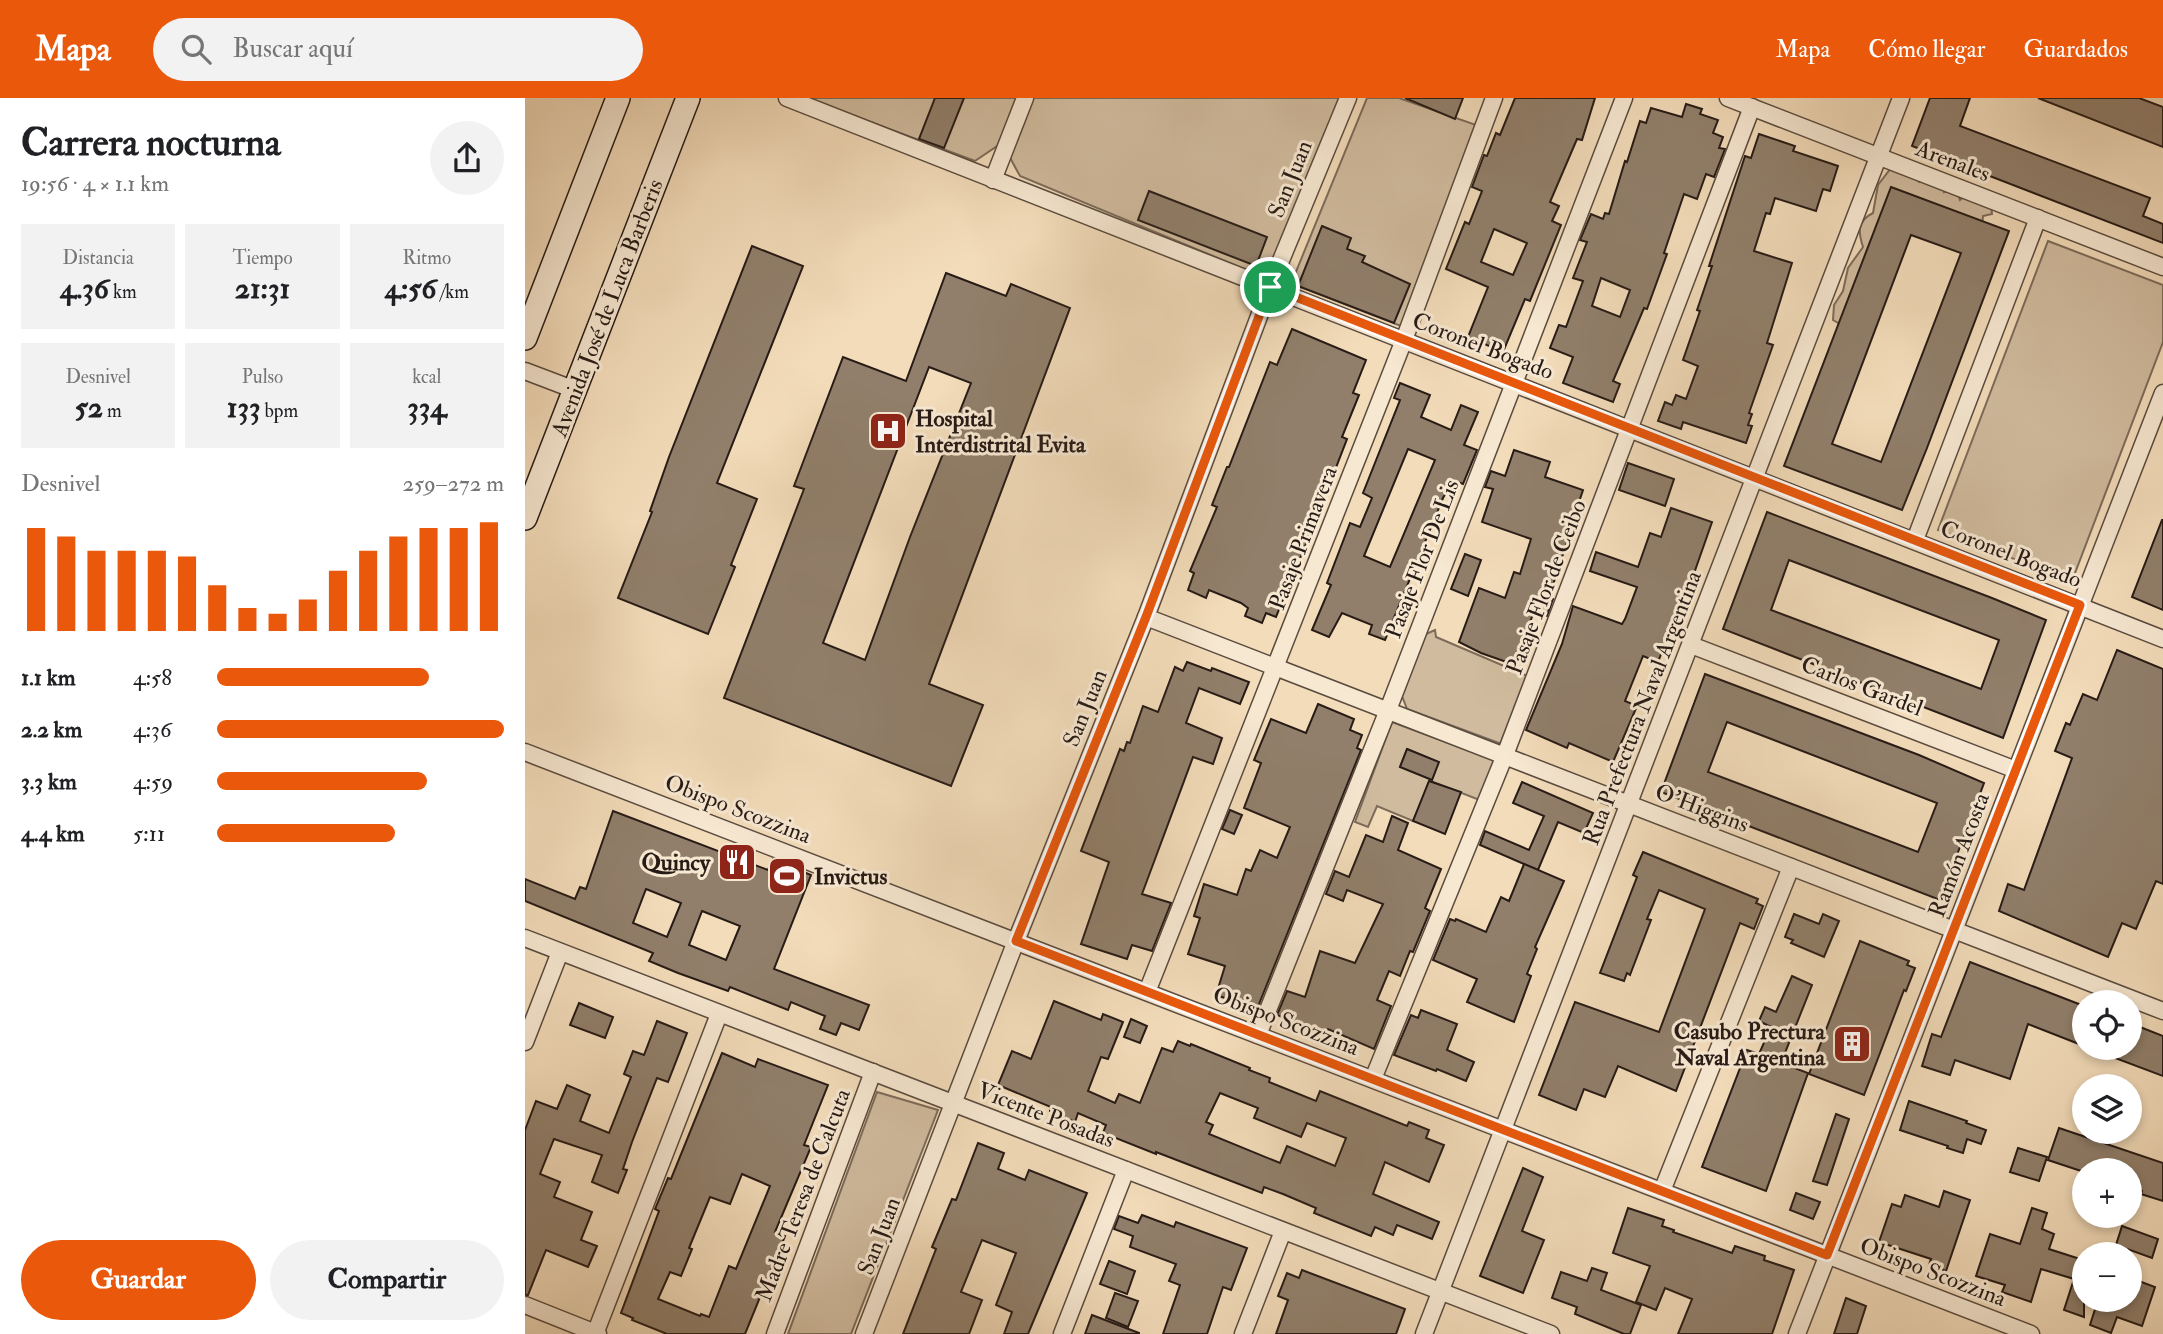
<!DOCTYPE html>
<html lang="es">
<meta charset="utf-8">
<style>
body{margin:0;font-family:"IM FELL Double Pica",serif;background:#f2f2f2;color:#202124;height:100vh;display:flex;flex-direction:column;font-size:26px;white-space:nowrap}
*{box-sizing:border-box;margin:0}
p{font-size:23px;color:#757577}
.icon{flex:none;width:38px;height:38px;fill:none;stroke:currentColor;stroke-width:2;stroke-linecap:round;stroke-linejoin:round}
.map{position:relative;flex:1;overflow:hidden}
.details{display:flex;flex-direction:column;background:#fff;width:525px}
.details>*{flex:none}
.tools{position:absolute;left:1547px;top:892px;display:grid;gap:14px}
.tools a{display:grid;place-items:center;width:70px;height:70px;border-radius:50%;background:#fff;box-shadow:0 4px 10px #0003;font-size:35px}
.pin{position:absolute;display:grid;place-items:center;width:60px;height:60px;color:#fff;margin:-30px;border:4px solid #fff;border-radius:50%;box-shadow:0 2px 7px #0007}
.round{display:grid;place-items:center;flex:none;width:74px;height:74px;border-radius:37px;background:#f2f2f2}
.headline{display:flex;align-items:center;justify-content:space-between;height:119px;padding:0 21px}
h1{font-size:38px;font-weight:700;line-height:52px}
.figures{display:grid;grid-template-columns:repeat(3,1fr);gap:10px;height:119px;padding:7px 21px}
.figures div{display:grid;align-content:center;border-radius:0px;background:#f2f2f2;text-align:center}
.figures b{font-size:30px;font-weight:700}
.figures small{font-size:19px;font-weight:400}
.figures p{font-size:19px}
.chart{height:196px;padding:14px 21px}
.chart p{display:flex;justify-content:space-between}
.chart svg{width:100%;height:126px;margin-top:7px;stroke:#ea580c;stroke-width:6}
.cta{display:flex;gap:14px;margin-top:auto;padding:14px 21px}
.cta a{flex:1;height:80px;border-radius:42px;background:#ea580c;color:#fff;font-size:28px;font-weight:700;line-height:80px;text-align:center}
.cta a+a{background:#f2f2f2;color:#202124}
ul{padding:0 21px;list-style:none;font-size:23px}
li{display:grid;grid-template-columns:112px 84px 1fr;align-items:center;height:52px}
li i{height:18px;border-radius:9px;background:#ea580c}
header{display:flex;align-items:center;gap:42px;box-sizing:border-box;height:98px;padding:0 35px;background:#ea580c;color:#fff}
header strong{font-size:33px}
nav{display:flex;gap:38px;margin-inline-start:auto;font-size:24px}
.search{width:490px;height:63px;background:#f2f2f2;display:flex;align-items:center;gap:18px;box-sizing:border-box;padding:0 24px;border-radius:38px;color:#757577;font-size:26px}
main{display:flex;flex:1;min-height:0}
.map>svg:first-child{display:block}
</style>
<header>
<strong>Mapa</strong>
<div class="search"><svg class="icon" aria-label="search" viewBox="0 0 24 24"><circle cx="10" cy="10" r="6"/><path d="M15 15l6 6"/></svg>Buscar aquí</div>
<nav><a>Mapa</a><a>Cómo llegar</a><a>Guardados</a></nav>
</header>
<main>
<section class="details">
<div class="headline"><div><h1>Carrera nocturna</h1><p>19:56 · 4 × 1.1 km</p></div><a class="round"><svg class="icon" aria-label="share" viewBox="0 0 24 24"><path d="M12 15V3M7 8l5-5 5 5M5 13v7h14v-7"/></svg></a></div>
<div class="figures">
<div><p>Distancia</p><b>4.36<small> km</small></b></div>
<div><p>Tiempo</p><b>21:31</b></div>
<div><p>Ritmo</p><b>4:56<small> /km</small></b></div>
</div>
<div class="figures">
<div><p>Desnivel</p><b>52<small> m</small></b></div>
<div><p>Pulso</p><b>133<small> bpm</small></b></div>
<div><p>kcal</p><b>334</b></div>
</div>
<div class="chart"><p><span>Desnivel</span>259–272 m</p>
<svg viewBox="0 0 160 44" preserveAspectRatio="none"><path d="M5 44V8M15 44V11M25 44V16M35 44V16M45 44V16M55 44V18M65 44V28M75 44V36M85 44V38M95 44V33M105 44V23M115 44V16M125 44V11M135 44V8M145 44V8M155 44V6"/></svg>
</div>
<ul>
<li><b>1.1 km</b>4:58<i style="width:74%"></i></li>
<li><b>2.2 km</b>4:36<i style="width:100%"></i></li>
<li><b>3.3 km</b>4:59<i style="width:73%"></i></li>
<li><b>4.4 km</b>5:11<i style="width:62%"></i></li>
</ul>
<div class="cta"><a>Guardar</a><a>Compartir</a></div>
</section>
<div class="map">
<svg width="1638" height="1236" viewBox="0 0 1638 1236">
<rect width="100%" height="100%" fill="#f3dcba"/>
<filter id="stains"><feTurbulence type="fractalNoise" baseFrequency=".00286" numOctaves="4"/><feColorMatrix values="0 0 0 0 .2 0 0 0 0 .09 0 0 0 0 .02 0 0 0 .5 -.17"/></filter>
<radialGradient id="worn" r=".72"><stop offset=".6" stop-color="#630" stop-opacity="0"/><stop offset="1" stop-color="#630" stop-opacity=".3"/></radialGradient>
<g fill="#d0bb9e" stroke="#7c6b5a" stroke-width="2" fill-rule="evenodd">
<polygon points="281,0 492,0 475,46 450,63"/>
<polygon points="507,0 818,0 772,133 774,141 763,163 766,171 758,179 746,182 495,78 484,58"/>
<polygon points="842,0 874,0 954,28 876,228 773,188 769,186 768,181"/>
<path d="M1366 70 1391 79 1394 84 1403 83 1419 91V94L1422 93 1433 97 1435 102 1439 98 1466 107 1467 116 1458 118 1457 129 1400 109 1315 226 1308 222 1309 207 1318 193 1323 170 1338 149C1333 134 1332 123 1348 115L1353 87Z"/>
<polygon points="1523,143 1638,187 1638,244 1547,483 1413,432"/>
<polygon points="910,532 911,539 1007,580 982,648 882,611 877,598 901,536"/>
<path d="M867 624 972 663 957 703 906 683 888 723 852 708 843 729 830 724ZM882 651 913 664 907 682 875 669Z"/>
<polygon points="352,994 413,1012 326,1236 263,1236"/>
</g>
<g fill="#917f6b" stroke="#271b16" stroke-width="2" fill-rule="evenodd">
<polygon points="410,0 439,0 419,50 394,41"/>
<polygon points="880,0 938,0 930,21"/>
<path d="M990 0H1070L1057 42 1052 41 1025 104 1034 108 1027 123 1036 127 1005 203 1000 201 978 254 943 239 963 189 921 171 940 124 944 126 957 93 947 89 959 57 962 58 971 35 975 37ZM969 131 1002 145 988 177 956 164Z"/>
<polygon points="1405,0 1445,0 1435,28 1625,100 1618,118 1638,126 1638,145 1387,48"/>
<polygon points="1513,0 1614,0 1638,9 1638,49"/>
<path d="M1161 6 1177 11 1175 16 1193 22 1188 35 1198 39 1194 50 1200 51 1189 79 1181 76 1172 101 1159 96 1139 155 1142 156 1122 211 1119 210 1088 283 1095 286 1088 304 1038 285 1048 259 1025 250 1034 227 1041 229 1058 183 1048 180 1062 144 1055 142 1066 116 1078 121 1080 115 1084 116 1100 63 1102 64 1115 23 1121 25 1126 10 1157 19ZM1076 180 1105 192 1095 219 1067 208Z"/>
<polygon points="1234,36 1270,48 1268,53 1313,68 1305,93 1298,91 1291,113 1250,100 1245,116 1241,115 1229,153 1267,165 1242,245 1248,247 1224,315 1227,316 1223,327 1227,328 1221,345 1158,324 1156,331 1133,323 1140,304 1147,307 1151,297 1161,301 1173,268 1158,262 1175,213 1172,212 1187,168 1184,168 1220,58 1226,60"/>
<path d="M1366 89 1484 133 1402 350 1377 412 1259 368ZM1386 137 1436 155 1356 364 1307 346Z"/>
<polygon points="624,93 742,139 731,168 613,122"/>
<polygon points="797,128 826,140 822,151 840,158 837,164 885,186 869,225 773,188"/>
<polygon points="227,148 278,168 192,385 232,401 206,467 210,469 183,536 93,500 127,414 125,413 144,359"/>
<path d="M421 175 481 198 486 186 545 210 404 586 458 607 426 688 199 600 279 391 269 388 318 259 381 283ZM404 269 446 285 385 439 340 562 298 545Z"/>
<polygon points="767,231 841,262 828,295 834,297 817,339 822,341 790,424 751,519 741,515 737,525 720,518 723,510 716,505 684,492 681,500 663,492 669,475 665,473 692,409 687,407 702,369 704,369 745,264 752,267"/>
<path d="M875 285 905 297 896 319 926 332 936 307 953 314 939 347 952 352 938 386 928 382 918 400 860 542 844 536 847 527 817 515 804 539 787 532 806 487 802 485 825 425 835 429 847 400 838 395 875 302 869 300ZM883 351 910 362 865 469 839 458Z"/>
<polygon points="989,352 1025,364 1020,379 1058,392 1054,404 1060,406 1050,437 1045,435 1024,499 1028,501 1022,518 1009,513 990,567 956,555 934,544 954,490 980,500 989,474 995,476 1006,441 957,424 968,391 960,389 966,373 980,378"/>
<polygon points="1103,365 1149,381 1140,408 1094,392"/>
<polygon points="1146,410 1187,424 1166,484 1169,485 1163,500 1159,498 1133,564 1118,558 1100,603 1112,608 1088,664 1044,645 1042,650 1001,632 1037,546 1048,508 1097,526 1100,521 1112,489 1065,473 1071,454 1113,469 1125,435 1136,439"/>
<path d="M1242 414 1467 500 1521 522 1478 640 1198 531ZM1264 462 1474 542 1456 591 1246 512Z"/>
<polygon points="1637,422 1638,422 1638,512 1607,499"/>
<polygon points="940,456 956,462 943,498 926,491"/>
<polygon points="1592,552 1638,571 1638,786 1631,783 1611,831 1597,825 1583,859 1474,813 1483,786 1499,792 1547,660 1530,653 1541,625 1545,627 1558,596 1572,602"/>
<polygon points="662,564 686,573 687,570 724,584 715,606 674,590 661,625 697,640 688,666 668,659 617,796 646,805 627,853 607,847 602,861 556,846 584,764 556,753 595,651 599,653 602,644 605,645 618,608 633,614 650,569 658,573"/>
<path d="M1180 576 1394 657 1459 685 1415 802 1136 694ZM1202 624 1412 705 1393 754 1183 674Z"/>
<polygon points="793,606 829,621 825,632 837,637 832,650 836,652 732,911 691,897 700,868 663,856 675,820 669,818 679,786 712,797 721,771 726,773 735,752 752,760 765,729 719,710 736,665 729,662 746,621 781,635"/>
<polygon points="882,651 914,664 907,682 875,669"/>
<polygon points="904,683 936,694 920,736 888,723"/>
<polygon points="997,684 1068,715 1059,735 1033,724 1013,772 955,747 960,733 1004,752 1019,718 988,705"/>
<polygon points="705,712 717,717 709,736 697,731"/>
<path d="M88 713 243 772 248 761 286 777 249 871 344 907 334 932 316 925 311 937 295 931 300 918 266 904 263 912 205 889 203 893 153 875 124 863 128 855 0 803V781L50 801 55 789 61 791ZM121 791 156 805 142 839 108 825ZM177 813 215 828 201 862 164 847Z"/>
<polygon points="867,718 883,725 873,752 916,771 900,810 905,813 888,854 885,853 875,878 864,873 852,902 866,908 849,951 803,931 801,935 752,917 762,893 780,899 795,853 830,865 858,806 822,792 818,803 801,796 810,773 824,779 841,737 858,744"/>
<polygon points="1118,754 1233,801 1231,805 1238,808 1229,831 1215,825 1151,993 1093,968 1080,999 1059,991 1051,1012 1014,997 1050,904 1134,934 1180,811 1134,792 1122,821 1126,822 1105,877 1102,875 1099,883 1075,875 1112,779 1108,777"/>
<polygon points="999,766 1039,783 1010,849 1012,851 1002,876 1006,878 989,924 942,904 952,881 908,862 925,821 930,823 931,821 961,834 976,799 984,803"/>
<polygon points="1269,816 1294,826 1298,816 1314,823 1299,859 1266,845 1268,842 1260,839"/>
<polygon points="1335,843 1384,863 1382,867 1390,870 1381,893 1379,892 1339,997 1284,976"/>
<polygon points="1445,864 1559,908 1559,948 1503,926 1485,981 1430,962 1425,977 1397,968 1407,936 1416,939"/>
<polygon points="1267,878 1287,887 1256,965 1283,975 1241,1093 1177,1069 1222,952 1234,956 1246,929 1234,923 1240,909 1251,914"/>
<path d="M529 903 576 922 578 916 598 924 583 961 576 959 563 993 590 1005 594 996 615 1005 637 950 648 954 653 943 665 948 666 946 725 970 724 972 745 980 744 984 791 1003 795 993 882 1028 884 1024 904 1032 901 1040 919 1047 904 1084 860 1064 848 1096 914 1124 907 1141 872 1127 868 1137 850 1129 846 1138 789 1115 791 1110 758 1096 739 1089 737 1095 631 1054V1056L578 1035 581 1027 553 1015 550 1024 525 1013 526 1009 473 987 487 953 506 961ZM695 995 733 1010 729 1020 776 1039 782 1025 821 1040 810 1068 762 1048 755 1065 684 1036 688 1027 681 1024Z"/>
<polygon points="54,905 88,919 80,940 45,927"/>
<polygon points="896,912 932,926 922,952 949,964 941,983 912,971 911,973 869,957 886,917 893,920"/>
<polygon points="606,921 622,928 615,945 599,939"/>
<polygon points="132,923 162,935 143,984 132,980 107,1044 98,1071 102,1072 93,1095 67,1084 77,1057 29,1041 15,1076 35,1084 29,1099 67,1114 56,1142 72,1148 63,1169 21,1152 3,1197 0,1197 0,1032 11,1003 32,1011 42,987 65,997 55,1023 84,1035 106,979 99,976 108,953 119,957"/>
<polygon points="1605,925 1638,938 1638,978 1569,952 1605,950"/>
<path d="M197 955 230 969 233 961 303 987 279 1047 286 1049 250 1134 260 1138 220 1236H142L107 1222 108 1220 96 1215 134 1113 130 1111 143 1080 146 1081ZM217 1076 245 1088 211 1171 204 1168 184 1219 176 1216 175 1218 133 1201 145 1174 156 1178 167 1151 164 1150 185 1099 205 1106Z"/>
<polygon points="1384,1003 1442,1023 1441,1025 1461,1032 1456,1046 1442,1041 1438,1055 1422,1050 1423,1048 1375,1032"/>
<polygon points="1311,1016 1324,1021 1302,1087 1288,1083"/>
<polygon points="1534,1030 1638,1065 1638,1103 1616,1096 1617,1093 1605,1089 1605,1073 1556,1073 1523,1062"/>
<polygon points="453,1045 479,1055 473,1071 500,1082 504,1072 562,1095 503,1236 479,1236 487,1214 471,1207 491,1155 457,1142 436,1194 457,1202 444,1236 378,1236 411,1151 407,1149 427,1101 431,1102"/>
<polygon points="1493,1050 1522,1059 1514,1083 1485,1074"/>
<polygon points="998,1070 1018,1079 997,1133 1019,1142 998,1195 955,1178"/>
<polygon points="1419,1093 1445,1102 1421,1173 1404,1167 1406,1161 1354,1144 1367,1106 1376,1109 1380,1097 1414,1109"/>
<polygon points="1271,1095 1295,1104 1288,1121 1265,1112"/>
<polygon points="1103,1110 1139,1122 1137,1128 1149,1132 1148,1134 1207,1155 1210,1148 1240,1158 1239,1162 1269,1172 1247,1236 1153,1236 1167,1201 1140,1190 1131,1212 1111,1204 1125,1168 1088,1155"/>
<polygon points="1507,1110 1522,1115 1517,1131 1529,1136 1524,1151 1555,1161 1556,1159 1559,1159 1559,1219 1539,1212 1549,1181 1516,1171 1506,1204 1477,1194 1480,1187 1451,1178 1465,1136 1495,1146"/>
<polygon points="617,1117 649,1129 651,1124 722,1150 706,1192 698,1189 682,1236 638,1236 655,1187 644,1183 651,1166 605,1149 608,1138 589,1131 594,1118 613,1125"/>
<polygon points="1597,1128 1633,1141 1627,1160 1591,1147"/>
<polygon points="584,1163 610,1173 602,1196 575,1186"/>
<polygon points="1067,1170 1082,1175 1076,1192 1116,1207 1105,1236 1099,1236 1050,1216 1052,1209 1027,1200 1036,1174 1062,1183"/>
<polygon points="777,1172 880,1211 871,1236 751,1236 763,1202 753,1198 762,1175 774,1180"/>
<polygon points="1611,1182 1630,1189 1617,1228 1592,1219 1586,1235 1565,1227 1573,1202 1605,1202"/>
<polygon points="590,1195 613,1203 603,1229 581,1220"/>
<polygon points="1321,1200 1341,1208 1332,1236 1309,1236"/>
<polygon points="567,1217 614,1235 614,1236 560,1236"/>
</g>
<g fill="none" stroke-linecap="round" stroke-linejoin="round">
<defs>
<g id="street">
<polyline points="262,0 1638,541"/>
<polyline points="1203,0 1638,169"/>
<polyline points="468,82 500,0"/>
<polyline points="0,273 50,292"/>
<polyline points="1390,442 1513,120"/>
<polyline points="621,519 1638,913"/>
<polyline points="1166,547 1491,672"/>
<polyline points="0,654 1506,1236"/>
<polyline points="0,840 1026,1236"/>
<polyline points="622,894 879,242 969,0"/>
<polyline points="733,937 863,612 1099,0"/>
<polyline points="0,944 35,854"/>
<polyline points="848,981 980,657 1227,9"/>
<polyline points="1137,1093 1266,769"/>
<polyline points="0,1207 73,1236"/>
<polyline points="70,1236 194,916"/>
<polyline points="250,1236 348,974"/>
<polyline points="339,1236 491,843 621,519 745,189 823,0"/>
<polyline points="537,1236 601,1072"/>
<polyline points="718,1236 758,1133"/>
<polyline points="899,1236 1376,0"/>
<polyline points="1272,1236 1638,295"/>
</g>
<g id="secondary">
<polyline points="0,240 93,0"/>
<polyline points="0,420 163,0"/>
</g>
</defs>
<use href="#street" stroke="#5a4b3f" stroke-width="19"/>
<use href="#secondary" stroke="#271b16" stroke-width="26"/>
<use href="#street" stroke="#f7e8d2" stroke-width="16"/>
<use href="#secondary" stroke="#f7e8d2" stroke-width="23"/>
</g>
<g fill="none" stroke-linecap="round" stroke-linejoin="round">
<defs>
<polygon id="route" points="745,189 1555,507 1302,1157 491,843 621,519"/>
</defs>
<use href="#route" stroke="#fff" stroke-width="14"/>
<use href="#route" stroke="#ea580c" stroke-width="9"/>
</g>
<defs>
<symbol id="hospital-square" viewBox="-11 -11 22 22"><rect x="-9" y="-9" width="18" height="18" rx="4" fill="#8f2418" stroke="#f7e8d2"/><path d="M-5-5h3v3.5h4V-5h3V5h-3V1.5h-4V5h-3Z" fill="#fff"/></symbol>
<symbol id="restaurant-square" viewBox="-11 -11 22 22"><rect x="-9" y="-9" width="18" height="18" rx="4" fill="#8f2418" stroke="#f7e8d2"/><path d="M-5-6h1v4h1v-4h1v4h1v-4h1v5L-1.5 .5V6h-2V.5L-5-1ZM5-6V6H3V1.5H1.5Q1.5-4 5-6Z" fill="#fff"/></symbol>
<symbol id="stadium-square" viewBox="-11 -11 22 22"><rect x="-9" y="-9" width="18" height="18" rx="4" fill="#8f2418" stroke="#f7e8d2"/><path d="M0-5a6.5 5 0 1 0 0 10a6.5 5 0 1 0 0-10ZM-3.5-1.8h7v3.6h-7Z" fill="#fff"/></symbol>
<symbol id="building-square" viewBox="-11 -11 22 22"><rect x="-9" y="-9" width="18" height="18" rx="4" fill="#8f2418" stroke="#f7e8d2"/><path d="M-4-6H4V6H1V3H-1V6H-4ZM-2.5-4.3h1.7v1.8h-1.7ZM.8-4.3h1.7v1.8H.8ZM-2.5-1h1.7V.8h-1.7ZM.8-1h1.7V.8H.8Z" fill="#fff"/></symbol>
</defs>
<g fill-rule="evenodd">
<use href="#hospital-square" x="341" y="311" width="44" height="44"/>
<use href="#restaurant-square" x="190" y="742" width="44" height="44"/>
<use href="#stadium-square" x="240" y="756" width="44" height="44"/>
<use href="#building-square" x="1305" y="924" width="44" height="44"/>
</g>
<g text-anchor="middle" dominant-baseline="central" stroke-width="6" stroke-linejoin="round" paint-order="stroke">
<g font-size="23" fill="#271b16" stroke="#f7e8d2">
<text transform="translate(1428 63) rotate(21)">Arenales</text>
<text transform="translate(765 81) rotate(-68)">San Juan</text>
<text transform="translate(82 210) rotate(-69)">Avenida José de Luca Barberis</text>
<text transform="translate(958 248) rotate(21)">Coronel Bogado</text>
<text transform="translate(778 440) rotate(-69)">Pasaje Primavera</text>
<text transform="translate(1486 456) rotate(21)">Coronel Bogado</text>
<text transform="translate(897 461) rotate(-69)">Pasaje Flor De Lis</text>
<text transform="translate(1021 489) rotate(-69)">Pasaje Flor de Ceibo</text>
<text transform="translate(1337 588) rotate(21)">Carlos Gardel</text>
<text transform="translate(560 610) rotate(-68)">San Juan</text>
<text transform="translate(1117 610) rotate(-69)">Rua Prefectura Naval Argentina</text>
<text transform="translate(1177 710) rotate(21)">O'Higgins</text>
<text transform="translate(213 711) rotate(21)">Obispo Scozzina</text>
<text transform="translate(1434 757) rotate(-69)">Ramón Acosta</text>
<text transform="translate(761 923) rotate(21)">Obispo Scozzina</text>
<text transform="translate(521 1017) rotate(21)">Vicente Posadas</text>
<text transform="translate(278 1097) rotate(-69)">Madre Teresa de Calcuta</text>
<text transform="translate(354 1138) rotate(-69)">San Juan</text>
<text transform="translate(1408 1174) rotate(21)">Obispo Scozzina</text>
</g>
<g font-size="23" font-weight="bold" fill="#271b16" stroke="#f7e8d2" text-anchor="start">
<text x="390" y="320">Hospital<tspan x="390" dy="26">Interdistrital Evita</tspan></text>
<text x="185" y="764" text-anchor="end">Quincy</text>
<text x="289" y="778">Invictus</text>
<text x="1300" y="933" text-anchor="end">Casubo Prectura<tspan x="1300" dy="26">Naval Argentina</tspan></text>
</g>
</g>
<rect width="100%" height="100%" filter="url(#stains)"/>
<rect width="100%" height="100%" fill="url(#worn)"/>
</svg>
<div class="tools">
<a><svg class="icon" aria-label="locate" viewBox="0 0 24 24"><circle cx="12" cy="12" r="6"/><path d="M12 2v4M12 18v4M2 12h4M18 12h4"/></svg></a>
<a><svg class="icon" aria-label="layers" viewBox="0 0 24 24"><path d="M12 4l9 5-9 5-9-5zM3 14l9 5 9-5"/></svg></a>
<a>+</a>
<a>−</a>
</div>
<div class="pin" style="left:745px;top:189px;background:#1e9e55"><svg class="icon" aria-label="arrive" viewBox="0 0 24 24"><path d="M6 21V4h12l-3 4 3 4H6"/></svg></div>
</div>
</main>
